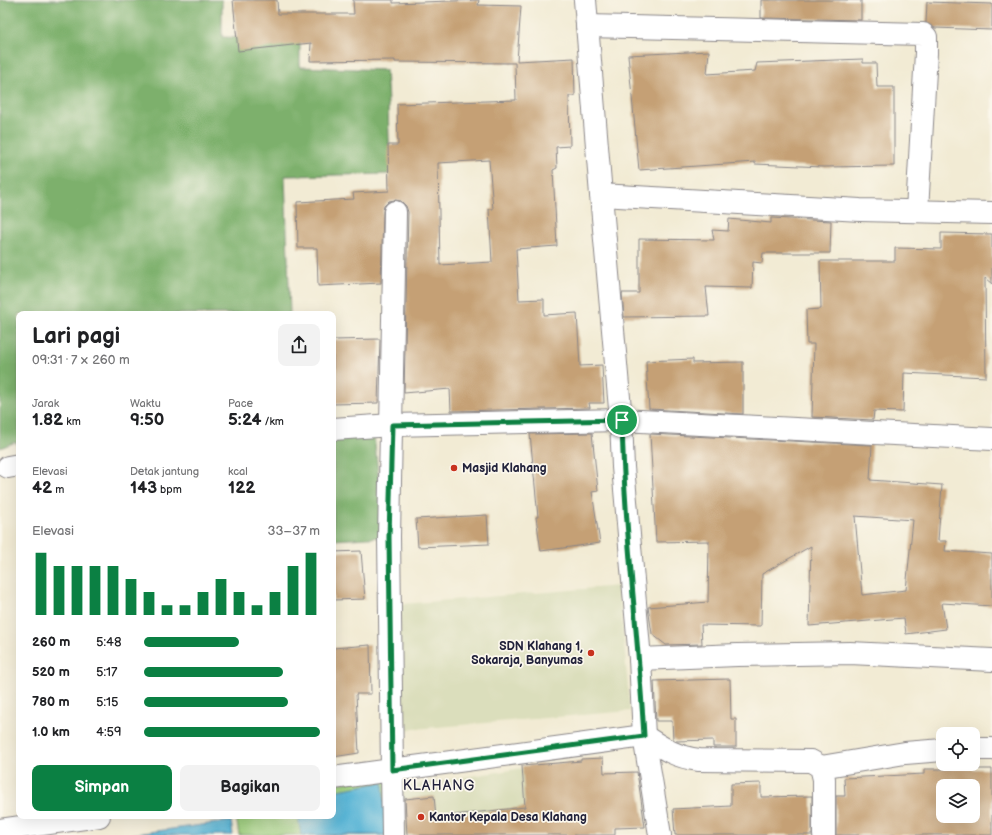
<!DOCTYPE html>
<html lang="id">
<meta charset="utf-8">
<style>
body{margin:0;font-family:"Balsamiq Sans",sans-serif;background:#f2f2f2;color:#202124;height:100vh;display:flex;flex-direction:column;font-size:15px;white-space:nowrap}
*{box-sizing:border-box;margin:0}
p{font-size:13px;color:#757577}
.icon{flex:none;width:22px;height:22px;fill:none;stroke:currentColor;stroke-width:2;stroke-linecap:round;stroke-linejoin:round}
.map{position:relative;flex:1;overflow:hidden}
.drawer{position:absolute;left:16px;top:311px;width:320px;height:508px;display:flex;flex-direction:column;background:#fff;border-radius:8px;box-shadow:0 4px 16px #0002}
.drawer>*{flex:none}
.tools{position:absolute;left:936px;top:727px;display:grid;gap:8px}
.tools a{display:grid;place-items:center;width:44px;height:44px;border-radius:8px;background:#fff;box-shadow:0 4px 16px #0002;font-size:20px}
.pin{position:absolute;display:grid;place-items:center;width:34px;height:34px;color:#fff;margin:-17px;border:2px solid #fff;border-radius:50%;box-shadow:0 1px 4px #0007}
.round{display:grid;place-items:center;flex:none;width:42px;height:42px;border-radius:8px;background:#f2f2f2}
.overview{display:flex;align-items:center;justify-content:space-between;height:68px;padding:0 16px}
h1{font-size:22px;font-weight:600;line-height:30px}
.figures{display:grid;grid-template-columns:repeat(3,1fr);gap:6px;height:68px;padding:4px 16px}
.figures div{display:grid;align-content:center}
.figures b{font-size:17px;font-weight:600}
.figures small{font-size:11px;font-weight:400}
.figures p{font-size:11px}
.chart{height:112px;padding:8px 16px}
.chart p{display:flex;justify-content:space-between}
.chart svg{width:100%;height:72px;margin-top:4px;stroke:#0b8043;stroke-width:6}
.button{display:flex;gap:8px;margin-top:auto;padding:8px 16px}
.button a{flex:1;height:46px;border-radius:8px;background:#0b8043;color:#fff;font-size:16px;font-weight:600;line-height:46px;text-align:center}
.button a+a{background:#f2f2f2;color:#202124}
ul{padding:0 16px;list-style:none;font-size:13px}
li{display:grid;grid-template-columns:64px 48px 1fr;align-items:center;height:30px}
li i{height:10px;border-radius:5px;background:#0b8043}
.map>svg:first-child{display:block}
</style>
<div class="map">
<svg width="992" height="835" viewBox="0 0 992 835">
<rect width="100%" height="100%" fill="#fbf7ec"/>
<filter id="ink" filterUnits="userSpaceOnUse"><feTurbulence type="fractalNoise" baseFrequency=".025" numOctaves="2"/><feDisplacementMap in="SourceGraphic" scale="8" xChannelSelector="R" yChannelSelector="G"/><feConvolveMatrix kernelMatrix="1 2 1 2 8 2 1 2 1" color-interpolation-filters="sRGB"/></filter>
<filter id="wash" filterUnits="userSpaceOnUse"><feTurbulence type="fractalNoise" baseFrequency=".012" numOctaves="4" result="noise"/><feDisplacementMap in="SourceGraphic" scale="16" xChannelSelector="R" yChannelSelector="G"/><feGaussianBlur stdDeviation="0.9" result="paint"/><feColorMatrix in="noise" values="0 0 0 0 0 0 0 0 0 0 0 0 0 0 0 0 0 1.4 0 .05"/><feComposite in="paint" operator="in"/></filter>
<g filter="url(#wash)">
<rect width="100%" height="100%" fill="#f2ebd4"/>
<g fill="#dbdebc">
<polygon points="619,586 630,711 402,730 391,605"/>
<polygon points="563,762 567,835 404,835 400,787"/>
</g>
<polygon fill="#9ccd7c" stroke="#5f785c" points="389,776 389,835 239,835 236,816 333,816 333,784"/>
<g fill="#7db06c" stroke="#506954">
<path d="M0 0H222V37L300 40V67L386 70C389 104 388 139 391 174L285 176 290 314H19V448L16 442 0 448Z"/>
<polygon points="333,426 373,426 385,537 333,540"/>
</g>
<g fill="#57b4d5" stroke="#3c6b88">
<polygon points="383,782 386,835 301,835 298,816 333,816 333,791"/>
<polygon points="231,821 233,835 127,835"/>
</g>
<g id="blocks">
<g fill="#c5a074" fill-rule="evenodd">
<path d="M233 0H277L278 14H354L353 0H393V3L479 0 478 5 521 6 517 61 574 58 575 96H569L570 146 556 147 557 168 553 170 557 246 516 249 519 300 544 299V315L577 313 580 366 602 365 604 403H589L590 408 451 411 450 389 404 393 408 212 406 206 401 201 395 200 389 201 384 206 383 211 381 283 318 286 317 248H298L297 202 354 199 353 193 389 191 388 145H398L397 104 516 100 515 63 395 62V60L310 61 311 43 238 51ZM489 160 493 209H489L492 262 440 265 438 163Z"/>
<polygon points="761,0 861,0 861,20 761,18"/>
<polygon points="927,2 992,4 992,30 935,28 926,23"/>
<polygon points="709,51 707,74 755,71 757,63 863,59 863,63 876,63 877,87 894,87 894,166 823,167 755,164 755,162 639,170 628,55"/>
<polygon points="771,218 831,221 830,253 763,253 762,263 753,262 752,288 706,287 709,316 624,317 622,293 639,293 639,239 714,240 712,230 728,231 729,219 771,223"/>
<polygon points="941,233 992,234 992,284 985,278 986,377 904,373 903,412 874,411 873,420 812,417 814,344 807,344 806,310 821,309 820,261 895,261 895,248 941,249"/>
<polygon points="380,339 378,403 333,404 333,340"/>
<polygon points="693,359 693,363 743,362 743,414 649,409 646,361"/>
<polygon points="592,433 598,491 592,492 600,543 541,551 536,517 538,517 530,434"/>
<path d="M650 434 872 445 870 480 942 485 938 541H946L945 551 992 554V606L942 603 946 629 906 634 904 618 809 626 811 546 762 574 761 626 701 625 702 644 666 645 652 634 648 607 708 602 709 541 656 542ZM855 516 913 520 906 590 862 595Z"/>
<polygon points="487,515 489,544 418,547 416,519"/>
<polygon points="361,551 365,599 333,600 333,552"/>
<polygon points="370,645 371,694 356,694 359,753 333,757 333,648"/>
<polygon points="730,679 731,719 736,719 736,747 713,747 713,740 676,741 673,739 672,721 656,721 654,681"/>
<polygon points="603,758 604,773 637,772 645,827 615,828 615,835 407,835 405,799 434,796 436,817 525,807 522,766 581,761 581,759"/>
<path d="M924 769H992V835H836V796H845L844 778 924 774ZM943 786H973V816H943Z"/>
<polygon points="761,783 761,797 812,796 812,835 675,835 673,809 731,806 731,784"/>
</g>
</g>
</g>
<g filter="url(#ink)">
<use href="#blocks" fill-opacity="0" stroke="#8a8688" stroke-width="1"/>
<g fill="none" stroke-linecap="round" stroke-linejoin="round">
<defs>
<g id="minor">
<polyline points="585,0 601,195 860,210 992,213"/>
<polyline points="587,26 923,34 926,37 926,53 917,211"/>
<polyline points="601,195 621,420 623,467 640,659 644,736 660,835"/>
<path d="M395 212 389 537 392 770 644 736C664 749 676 757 699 760L811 761 821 767 824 779V835"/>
<polyline points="333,429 392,425 621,420 992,439"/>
<polyline points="8,467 19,465"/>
<polyline points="640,659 737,655 850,653 992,660"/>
<polyline points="973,749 992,749"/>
<polyline points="821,767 905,753 943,750"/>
<polyline points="333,778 392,770 393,835"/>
<polyline points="0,830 99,816"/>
</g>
</defs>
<use href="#minor" stroke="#8a8688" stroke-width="24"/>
<use href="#minor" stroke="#fff" stroke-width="22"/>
</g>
</g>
<g fill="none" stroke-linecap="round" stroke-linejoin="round" filter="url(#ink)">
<defs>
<path id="route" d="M622 420C624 525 638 631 644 736L392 770 389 537 392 425Z"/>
</defs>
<use href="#route" stroke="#fff" stroke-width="8"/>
<use href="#route" stroke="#0b8043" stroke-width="5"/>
</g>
<g fill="#c8321e" stroke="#fbf7ec" stroke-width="1.5">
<circle cx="454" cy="468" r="4"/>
<circle cx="591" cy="653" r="4"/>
<circle cx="421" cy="817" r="4"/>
</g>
<g text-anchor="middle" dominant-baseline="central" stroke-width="3.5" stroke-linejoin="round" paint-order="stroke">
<g font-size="12" font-weight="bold" fill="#22223b" stroke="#fbf7ec" text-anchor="start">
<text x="462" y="468">Masjid Klahang</text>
<text x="583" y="646" text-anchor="end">SDN Klahang 1,<tspan x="583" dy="14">Sokaraja, Banyumas</tspan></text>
<text x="429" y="817">Kantor Kepala Desa Klahang</text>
</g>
<g font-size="14" letter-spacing="1" fill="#22223b" stroke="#fbf7ec">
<text x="439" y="785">KLAHANG</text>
</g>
</g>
</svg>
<div class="tools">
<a><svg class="icon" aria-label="locate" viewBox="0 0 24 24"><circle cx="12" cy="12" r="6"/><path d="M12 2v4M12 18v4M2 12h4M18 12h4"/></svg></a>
<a><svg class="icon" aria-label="layers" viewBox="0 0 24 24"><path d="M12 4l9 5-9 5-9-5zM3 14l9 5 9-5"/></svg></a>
</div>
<div class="pin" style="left:622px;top:420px;background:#1e9e55"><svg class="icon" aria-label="arrive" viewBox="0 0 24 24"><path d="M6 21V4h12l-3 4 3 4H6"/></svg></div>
<section class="drawer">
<div class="overview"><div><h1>Lari pagi</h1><p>09:31 · 7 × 260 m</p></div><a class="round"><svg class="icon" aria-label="share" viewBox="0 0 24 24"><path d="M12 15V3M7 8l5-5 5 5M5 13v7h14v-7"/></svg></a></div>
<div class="figures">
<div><p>Jarak</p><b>1.82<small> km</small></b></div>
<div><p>Waktu</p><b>9:50</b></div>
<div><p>Pace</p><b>5:24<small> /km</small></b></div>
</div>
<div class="figures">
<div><p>Elevasi</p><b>42<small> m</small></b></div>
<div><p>Detak jantung</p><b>143<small> bpm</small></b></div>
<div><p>kcal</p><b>122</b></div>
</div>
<div class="chart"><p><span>Elevasi</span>33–37 m</p>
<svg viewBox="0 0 160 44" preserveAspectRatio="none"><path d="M5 44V6M15 44V14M25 44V14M35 44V14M45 44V14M55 44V22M65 44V30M75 44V38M85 44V38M95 44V30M105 44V22M115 44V30M125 44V38M135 44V30M145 44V14M155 44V6"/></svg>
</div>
<ul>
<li><b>260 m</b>5:48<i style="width:54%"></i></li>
<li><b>520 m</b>5:17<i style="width:79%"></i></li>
<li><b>780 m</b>5:15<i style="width:82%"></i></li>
<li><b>1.0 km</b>4:59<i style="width:100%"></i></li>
</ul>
<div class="button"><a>Simpan</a><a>Bagikan</a></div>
</section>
</div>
